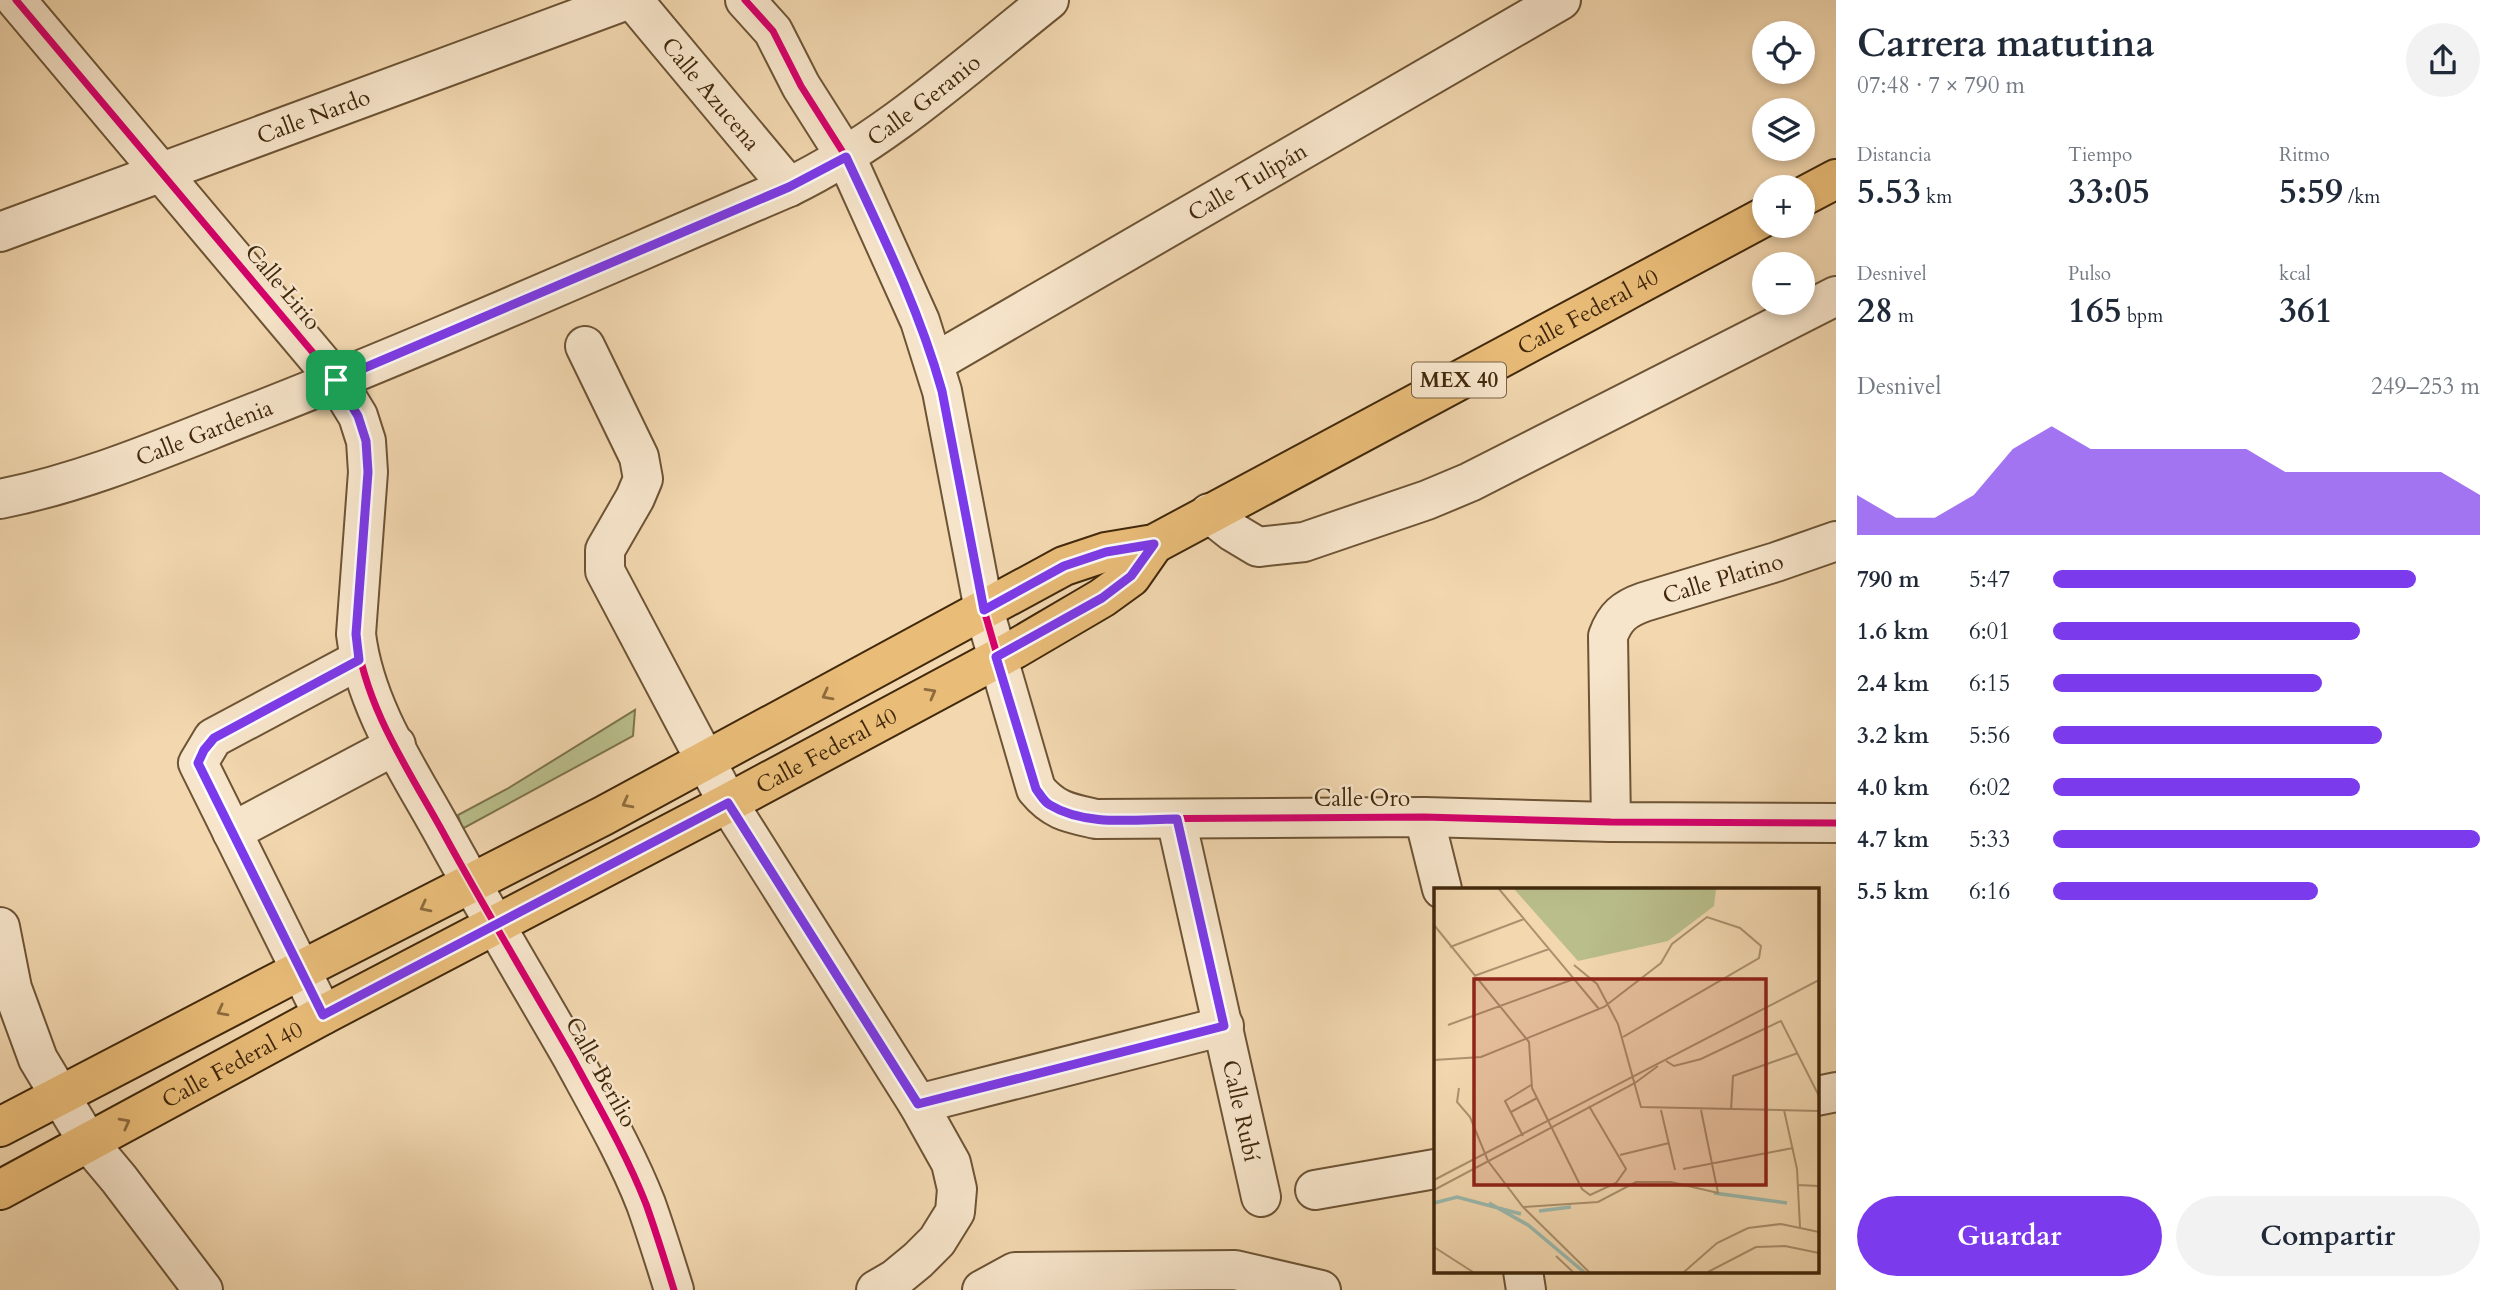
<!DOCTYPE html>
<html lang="es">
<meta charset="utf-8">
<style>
body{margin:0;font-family:Cardo,serif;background:#f2f2f3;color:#1f2937;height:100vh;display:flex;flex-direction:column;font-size:26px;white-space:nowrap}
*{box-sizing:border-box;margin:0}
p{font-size:23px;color:#747a83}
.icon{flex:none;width:38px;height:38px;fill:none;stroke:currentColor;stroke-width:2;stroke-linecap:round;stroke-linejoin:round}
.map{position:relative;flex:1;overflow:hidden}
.side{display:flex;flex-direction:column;background:#fff;width:665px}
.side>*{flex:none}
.fabs{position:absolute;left:1752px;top:21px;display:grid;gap:14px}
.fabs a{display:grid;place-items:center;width:63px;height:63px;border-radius:50%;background:#fff;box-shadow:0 4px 10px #0003;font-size:35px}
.pin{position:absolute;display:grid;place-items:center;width:60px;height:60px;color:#fff;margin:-30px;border-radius:14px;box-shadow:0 4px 10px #0006}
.round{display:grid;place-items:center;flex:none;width:74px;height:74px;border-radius:37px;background:#f2f2f3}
.headline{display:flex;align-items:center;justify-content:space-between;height:119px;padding:0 21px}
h1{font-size:38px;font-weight:600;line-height:52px}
.stats{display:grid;grid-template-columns:repeat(3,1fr);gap:10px;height:119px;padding:7px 21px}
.stats div{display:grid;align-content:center}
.stats b{font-size:35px;font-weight:600}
.stats small{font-size:19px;font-weight:400}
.stats p{font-size:19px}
.chart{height:196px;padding:14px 21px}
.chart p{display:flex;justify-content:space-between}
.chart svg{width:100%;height:126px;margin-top:7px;fill:#7c3aed;opacity:.7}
.cta{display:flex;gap:14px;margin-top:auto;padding:14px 21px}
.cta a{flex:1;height:80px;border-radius:42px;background:#7c3aed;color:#fff;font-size:28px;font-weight:600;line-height:80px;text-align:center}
.cta a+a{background:#f2f2f3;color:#1f2937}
ul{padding:0 21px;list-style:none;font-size:23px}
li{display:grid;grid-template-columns:112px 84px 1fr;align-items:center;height:52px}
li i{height:18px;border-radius:9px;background:#7c3aed}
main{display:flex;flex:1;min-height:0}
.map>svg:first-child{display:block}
</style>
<main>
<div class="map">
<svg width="1836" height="1290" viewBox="0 0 1836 1290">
<rect width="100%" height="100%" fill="#f2d7af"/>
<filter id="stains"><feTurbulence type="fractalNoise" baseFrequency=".00286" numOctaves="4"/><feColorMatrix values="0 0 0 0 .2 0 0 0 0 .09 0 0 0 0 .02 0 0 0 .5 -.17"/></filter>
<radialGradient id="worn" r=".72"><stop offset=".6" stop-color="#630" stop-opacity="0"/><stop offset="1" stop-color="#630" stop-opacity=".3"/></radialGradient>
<polygon fill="#b9be8b" stroke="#7d734c" stroke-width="2" points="635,710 633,736 462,829 458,815 507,789"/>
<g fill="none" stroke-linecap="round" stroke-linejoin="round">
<defs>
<g id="minor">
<path d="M16 0 336 380 358 416 366 441 368 472 356 634C365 708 410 772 445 836 486 911 530 984 572 1057 598 1105 626 1153 646 1204 656 1232 665 1261 674 1290"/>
<path id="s1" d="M633 0 789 187"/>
<path d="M745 0 773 31 801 86 846 157 920 321 942 391 984 610 1036 789C1054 811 1069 813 1096 819L1424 817 1611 822 1836 823"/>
<path id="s2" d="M0 232 627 0"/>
<polyline points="585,346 639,457 643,479 635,498 605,550 605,571 728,803 918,1104 951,1163 957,1189 955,1212 937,1241 918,1260 895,1279 876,1290"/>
<path id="s3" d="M934 363 1561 0"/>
<path id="s4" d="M0 499C91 481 175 443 261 410 439 340 613 262 789 187 886 140 966 66 1049 0"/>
<polyline points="1209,513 1233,532 1258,547 1304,542 1427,500 1470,482 1836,296"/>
<polyline points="1424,817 1442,889"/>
<path id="s5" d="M1176 819 1261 1197"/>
<path id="s6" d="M1611 822 1608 636C1615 617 1624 609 1644 602L1776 562 1836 541"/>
<polyline points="232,832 396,745"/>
<polyline points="0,927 12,988 38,1059 88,1142 119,1179 203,1290"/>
<polyline points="323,1015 198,763 213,738 359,660"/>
<polyline points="1817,1096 1836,1092"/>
<polyline points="918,1104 1224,1026"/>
<polyline points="1315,1190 1435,1169"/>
<polyline points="1523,1271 1526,1290"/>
<polyline points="982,1290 1015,1272 1235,1270 1321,1290"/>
</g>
<g id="major">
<polyline points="1802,197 1836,179"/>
<path id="s7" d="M0 1127 301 970 603 816 1064 566 1106 552 1154 544 1764 217"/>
<path id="s8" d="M0 1190 323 1015 728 803 1015 649 1102 598 1131 577 1154 544"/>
</g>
</defs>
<use href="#minor" stroke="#6d5435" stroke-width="42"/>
<use href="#major" stroke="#41280c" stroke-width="42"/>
<use href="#minor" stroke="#f7e5cb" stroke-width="38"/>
<use href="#major" stroke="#e9bc78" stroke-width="38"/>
<defs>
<g id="cycleway">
<path d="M16 0 336 380 358 416 366 441 368 472 356 634C365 708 410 772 445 836 486 911 530 984 572 1057 598 1105 626 1153 646 1204 656 1232 665 1261 674 1290"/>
<path d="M745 0 773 31 801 86 846 157 920 321 942 391 984 610 1036 789C1054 811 1069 813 1096 819L1424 817 1611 822 1836 823"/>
</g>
</defs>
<use href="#cycleway" stroke="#f7e5cb" stroke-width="11"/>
<use href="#cycleway" stroke="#d6006c" stroke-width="7"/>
</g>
<defs><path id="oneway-chevron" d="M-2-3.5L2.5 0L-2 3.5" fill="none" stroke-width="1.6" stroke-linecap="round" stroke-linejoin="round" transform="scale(1.75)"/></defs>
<g stroke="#8d6b3d">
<use href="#oneway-chevron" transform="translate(931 693) rotate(-29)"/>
<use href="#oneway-chevron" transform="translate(827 695) rotate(152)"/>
<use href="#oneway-chevron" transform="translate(627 803) rotate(152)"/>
<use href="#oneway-chevron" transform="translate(425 907) rotate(153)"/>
<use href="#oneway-chevron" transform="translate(222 1011) rotate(152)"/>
<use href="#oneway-chevron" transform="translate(125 1123) rotate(-28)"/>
</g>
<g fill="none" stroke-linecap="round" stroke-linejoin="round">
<defs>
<path id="route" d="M846 157C882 234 919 309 942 391L984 610 1064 566 1106 552 1154 544 1131 576 1102 598 996 657 1036 789C1040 794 1044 802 1050 805 1086 827 1137 819 1177 819L1224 1026 918 1104 728 803 323 1015 198 763 204 750 214 738 359 660 356 634 368 472 366 441 358 416 336 380 789 187Z"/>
</defs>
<use href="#route" stroke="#fff" stroke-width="14"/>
<use href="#route" stroke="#7c3aed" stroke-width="9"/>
</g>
<g text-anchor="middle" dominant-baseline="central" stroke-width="5" stroke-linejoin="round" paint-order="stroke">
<rect fill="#f7e5cb" stroke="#786145" stroke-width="2" x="1412" y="362.5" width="94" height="35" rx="5"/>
<g font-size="21" font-weight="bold" fill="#41280c">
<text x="1459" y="380">MEX 40</text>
</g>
<g font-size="23" fill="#41280c" stroke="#f7e5cb">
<text stroke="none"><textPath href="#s1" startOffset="122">Calle Azucena</textPath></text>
<text stroke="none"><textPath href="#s4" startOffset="1010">Calle Geranio</textPath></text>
<text stroke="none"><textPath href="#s2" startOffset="334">Calle Nardo</textPath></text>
<text stroke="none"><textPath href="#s3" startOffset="362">Calle Tulipán</textPath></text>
<text transform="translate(283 287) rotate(50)">Calle Lirio</text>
<text stroke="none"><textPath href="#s7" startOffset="1788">Calle Federal 40</textPath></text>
<text stroke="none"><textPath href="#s4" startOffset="215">Calle Gardenia</textPath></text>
<text stroke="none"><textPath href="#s6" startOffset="320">Calle Platino</textPath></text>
<text stroke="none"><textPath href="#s8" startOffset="936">Calle Federal 40</textPath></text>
<text x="1362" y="798">Calle Oro</text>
<text stroke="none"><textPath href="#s8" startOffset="264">Calle Federal 40</textPath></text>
<text transform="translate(601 1072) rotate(61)">Calle Berilio</text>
<text stroke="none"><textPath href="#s5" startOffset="299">Calle Rubí</textPath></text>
</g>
</g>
<g transform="translate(1434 888)">
<rect width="385" height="385" fill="#f2d7af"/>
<path d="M80 1H282L280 18 234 53 144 73Z" fill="#b9be8b"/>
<path fill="none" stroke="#9bb9ad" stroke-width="3.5" d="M280 305 353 315M0 315 23 309 87 326M55 315 94 337 150 384M105 323 137 319"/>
<path fill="none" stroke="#ab916e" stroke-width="2" d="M65 1 165 121M0 37 95 154 98 200 148 301 156 307 182 295 192 281 155 218M16 59 90 31M140 77 163 96 184 136 207 219 385 223M40 88 115 61M14 137 140 91M0 172 47 169 170 119 227 75 238 56 273 29 306 40 327 58 325 70 189 149M232 173 240 178 267 171 347 133 385 208M25 200 23 214 36 229 54 273 89 319 155 384M227 222 241 282M297 222 299 188 364 165M350 222 363 281 366 339M77 224 103 210M89 248 71 213 97 197M186 267 235 255M249 281 359 260M0 292 385 92M364 297 385 298M0 302 201 195 224 178M89 319 164 314 202 294H237L284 305 267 222M0 359 39 384M122 368 139 384M250 384 283 355 314 340 347 336 385 344M274 384 322 359 351 358 385 365"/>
<path fill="#8f2418" fill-opacity="0.15" stroke="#8f2418" stroke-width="3.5" d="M40 91H332V297H40Z"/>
<rect width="385" height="385" fill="none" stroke="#41280c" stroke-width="3.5"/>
</g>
<rect width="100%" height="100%" filter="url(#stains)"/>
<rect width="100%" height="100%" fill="url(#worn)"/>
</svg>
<div class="fabs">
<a><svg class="icon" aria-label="locate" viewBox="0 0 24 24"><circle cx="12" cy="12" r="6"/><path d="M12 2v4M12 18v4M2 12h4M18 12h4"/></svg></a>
<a><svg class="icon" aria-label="layers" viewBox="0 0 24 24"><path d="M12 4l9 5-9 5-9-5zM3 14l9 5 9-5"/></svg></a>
<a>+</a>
<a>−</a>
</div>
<div class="pin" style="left:336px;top:380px;background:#1e9e55"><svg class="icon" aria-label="arrive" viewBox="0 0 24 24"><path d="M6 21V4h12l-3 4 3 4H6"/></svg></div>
</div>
<section class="side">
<div class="headline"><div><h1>Carrera matutina</h1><p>07:48 · 7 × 790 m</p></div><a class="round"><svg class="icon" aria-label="share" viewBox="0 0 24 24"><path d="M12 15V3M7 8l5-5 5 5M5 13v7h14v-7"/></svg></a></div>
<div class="stats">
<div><p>Distancia</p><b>5.53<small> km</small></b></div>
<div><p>Tiempo</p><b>33:05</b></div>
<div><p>Ritmo</p><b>5:59<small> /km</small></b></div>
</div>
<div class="stats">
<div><p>Desnivel</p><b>28<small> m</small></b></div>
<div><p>Pulso</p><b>165<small> bpm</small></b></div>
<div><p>kcal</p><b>361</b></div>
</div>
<div class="chart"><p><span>Desnivel</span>249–253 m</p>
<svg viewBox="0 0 160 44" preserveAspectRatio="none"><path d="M0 44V30L10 38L20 38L30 30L40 14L50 6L60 14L70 14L80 14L90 14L100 14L110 22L120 22L130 22L140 22L150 22L160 30V44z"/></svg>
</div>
<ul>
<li><b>790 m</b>5:47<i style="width:85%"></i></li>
<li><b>1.6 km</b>6:01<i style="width:72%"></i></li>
<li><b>2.4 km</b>6:15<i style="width:63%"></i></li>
<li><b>3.2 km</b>5:56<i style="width:77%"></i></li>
<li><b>4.0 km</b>6:02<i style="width:72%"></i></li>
<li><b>4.7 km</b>5:33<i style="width:100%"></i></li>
<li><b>5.5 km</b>6:16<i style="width:62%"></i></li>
</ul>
<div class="cta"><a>Guardar</a><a>Compartir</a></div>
</section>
</main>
